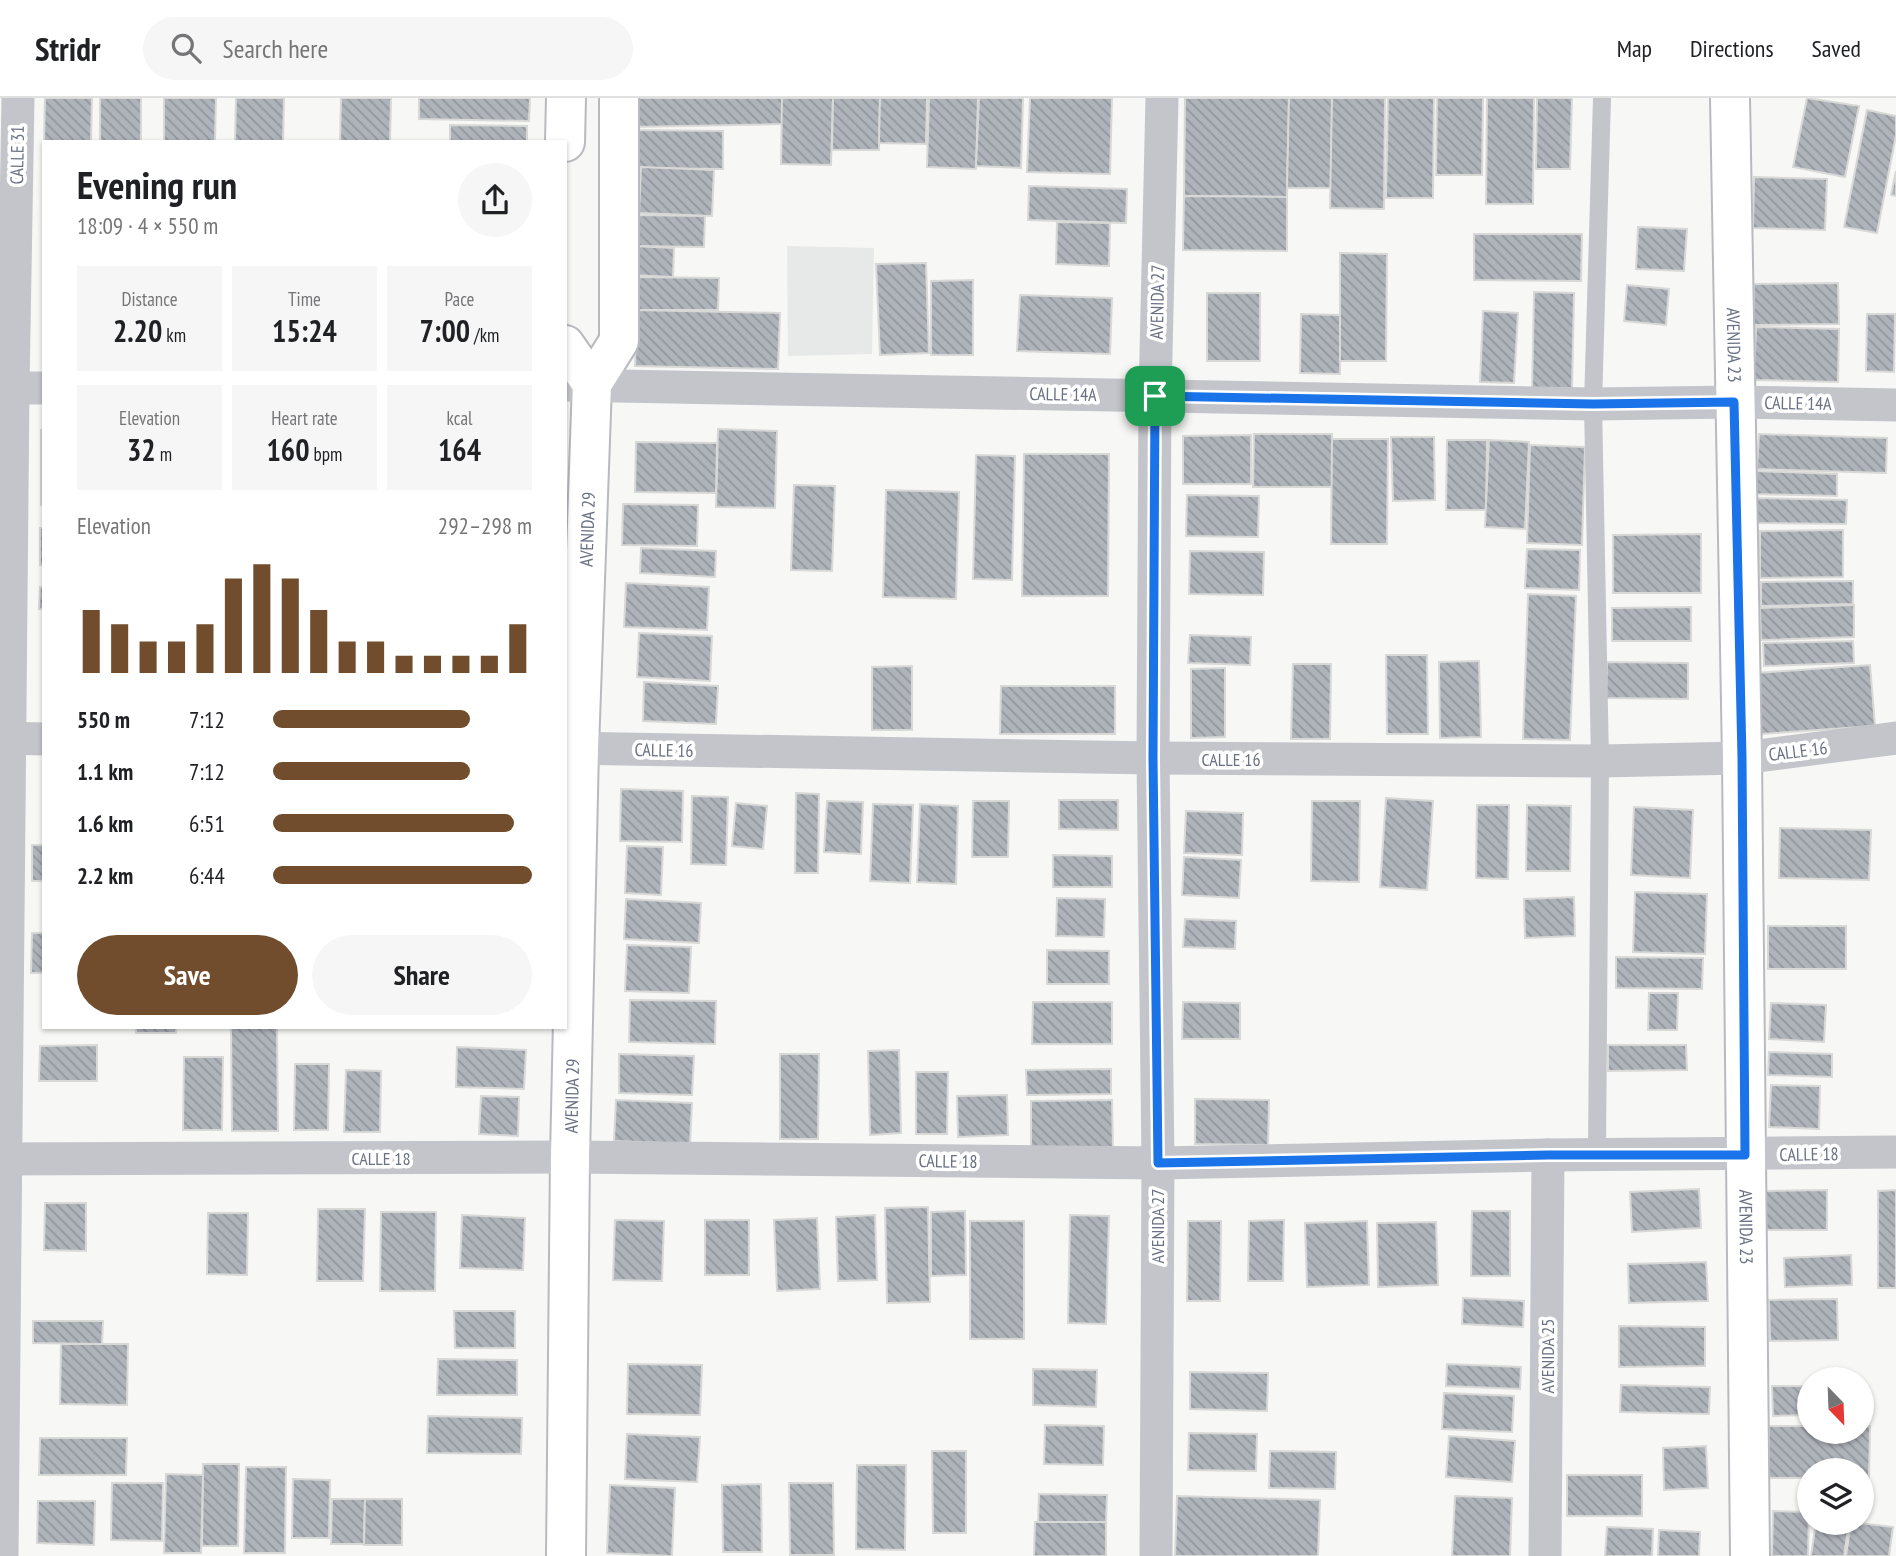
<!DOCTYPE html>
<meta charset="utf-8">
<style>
body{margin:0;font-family:"PT Sans Narrow",sans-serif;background:#f6f6f6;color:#202124;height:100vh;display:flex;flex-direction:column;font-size:26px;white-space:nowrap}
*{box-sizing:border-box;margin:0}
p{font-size:23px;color:#757577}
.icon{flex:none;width:38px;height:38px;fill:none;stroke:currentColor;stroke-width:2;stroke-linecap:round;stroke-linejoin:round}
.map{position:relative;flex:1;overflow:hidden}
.drawer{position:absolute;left:42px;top:42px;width:525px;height:889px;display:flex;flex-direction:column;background:#fff;border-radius:0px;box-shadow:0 2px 5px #0004}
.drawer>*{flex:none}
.needle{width:46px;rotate:157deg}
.tools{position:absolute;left:1797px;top:1269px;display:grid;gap:14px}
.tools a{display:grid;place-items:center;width:77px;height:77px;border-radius:50%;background:#fff;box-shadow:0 2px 5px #0004;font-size:35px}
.pin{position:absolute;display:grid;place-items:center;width:60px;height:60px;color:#fff;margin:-30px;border-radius:14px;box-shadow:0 4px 10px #0006}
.round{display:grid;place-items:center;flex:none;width:74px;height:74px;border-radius:37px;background:#f6f6f6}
.head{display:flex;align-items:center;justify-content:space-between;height:119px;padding:0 35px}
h1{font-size:38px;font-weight:700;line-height:52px}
.metrics{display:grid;grid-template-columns:repeat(3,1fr);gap:10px;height:119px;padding:7px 35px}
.metrics div{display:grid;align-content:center;border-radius:0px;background:#f6f6f6;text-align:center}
.metrics b{font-size:30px;font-weight:700}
.metrics small{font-size:19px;font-weight:400}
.metrics p{font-size:19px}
.chart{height:196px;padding:14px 35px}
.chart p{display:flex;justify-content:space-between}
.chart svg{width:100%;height:126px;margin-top:7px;stroke:#714d2d;stroke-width:6}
.cta{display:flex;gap:14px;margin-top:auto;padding:14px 35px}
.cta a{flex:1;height:80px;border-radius:42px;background:#714d2d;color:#fff;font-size:28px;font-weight:700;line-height:80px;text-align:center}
.cta a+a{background:#f6f6f6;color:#202124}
ul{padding:0 35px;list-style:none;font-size:23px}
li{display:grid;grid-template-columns:112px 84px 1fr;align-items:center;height:52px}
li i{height:18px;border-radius:9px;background:#714d2d}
header{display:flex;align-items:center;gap:42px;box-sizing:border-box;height:98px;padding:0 35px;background:#fff;border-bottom:2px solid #e0e0e0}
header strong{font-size:33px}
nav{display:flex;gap:38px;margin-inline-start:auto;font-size:24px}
.search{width:490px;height:63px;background:#f6f6f6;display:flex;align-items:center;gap:18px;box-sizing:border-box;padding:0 24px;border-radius:38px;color:#757577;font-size:26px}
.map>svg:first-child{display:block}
</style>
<header>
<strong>Stridr</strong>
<div class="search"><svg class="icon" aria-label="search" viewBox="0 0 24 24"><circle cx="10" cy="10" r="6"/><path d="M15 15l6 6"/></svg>Search here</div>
<nav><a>Map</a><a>Directions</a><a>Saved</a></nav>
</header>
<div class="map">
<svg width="1896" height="1458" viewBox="0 0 1896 1458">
<defs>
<pattern id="building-back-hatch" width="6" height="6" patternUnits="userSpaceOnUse" patternTransform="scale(1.75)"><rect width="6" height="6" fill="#afb3ba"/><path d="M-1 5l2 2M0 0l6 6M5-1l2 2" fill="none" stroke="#92969d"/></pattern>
</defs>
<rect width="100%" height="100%" fill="#f7f7f5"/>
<polygon fill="#e7e8e8" points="787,148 874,150 872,256 788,258"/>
<g fill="url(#building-back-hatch)" stroke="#d8d9d7" stroke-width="2">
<polygon points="45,0 92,0 91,44 44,44"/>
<rect x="100" y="0" width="41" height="44"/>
<polygon points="164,0 216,0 215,44 164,44"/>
<polygon points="236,0 284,0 283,44 235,44"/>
<polygon points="341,0 391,0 390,44 340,44"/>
<polygon points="419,0 530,0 529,23 419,21"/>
<polygon points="632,0 783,0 783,26 632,29"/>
<polygon points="782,0 833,0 831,67 781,66"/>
<polygon points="833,0 880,0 879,52 832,52"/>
<polygon points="880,0 927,0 926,46 879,45"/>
<polygon points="929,0 978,0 976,71 927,69"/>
<polygon points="979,0 1023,0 1021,70 976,68"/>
<polygon points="1030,0 1112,0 1110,76 1027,74"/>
<polygon points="1185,0 1289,0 1287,99 1184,98"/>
<polygon points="1289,0 1332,0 1331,90 1287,90"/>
<polygon points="1332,0 1385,0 1384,111 1330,110"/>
<polygon points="1388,0 1434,0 1433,100 1386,100"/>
<polygon points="1437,0 1483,0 1482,77 1436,77"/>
<polygon points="1487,0 1534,0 1533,106 1486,106"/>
<polygon points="1537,0 1572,0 1570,71 1536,71"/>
<polygon points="1807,0 1859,8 1845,79 1793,69"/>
<polygon points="1867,12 1896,18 1896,37 1877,135 1844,129"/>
<polygon points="450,27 527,28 527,44 450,44"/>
<polygon points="636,32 723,33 723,71 636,70"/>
<polygon points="641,69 714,72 712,118 639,115"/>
<polygon points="1896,73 1896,98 1891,97"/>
<polygon points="1754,79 1827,81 1825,132 1753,130"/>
<polygon points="1029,88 1127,91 1126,125 1028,122"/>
<polygon points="1184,98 1287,99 1287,153 1183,152"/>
<polygon points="633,117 705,118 704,149 633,148"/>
<polygon points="1057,124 1110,125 1109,168 1056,166"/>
<polygon points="1638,129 1687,131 1684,173 1636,171"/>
<polygon points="1474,136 1582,136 1581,183 1474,182"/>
<polygon points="633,148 674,150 673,179 631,177"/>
<polygon points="1340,155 1387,156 1386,263 1340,263"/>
<polygon points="926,165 929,255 880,257 876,166"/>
<polygon points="633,179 719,180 718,212 633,212"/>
<polygon points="973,182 973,257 931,257 931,183"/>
<polygon points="1838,185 1839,226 1754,227 1754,186"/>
<polygon points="1627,187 1669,191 1666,227 1624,223"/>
<polygon points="1534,194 1574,195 1572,293 1532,292"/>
<rect x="1207" y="195" width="53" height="68"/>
<polygon points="1020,197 1112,200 1110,256 1017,253"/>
<polygon points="637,212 780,215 778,271 635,268"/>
<polygon points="1483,213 1518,215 1514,285 1480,284"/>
<polygon points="1301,216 1340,217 1340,276 1300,275"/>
<polygon points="1867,216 1895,216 1894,274 1866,273"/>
<polygon points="1756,229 1839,231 1838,284 1754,282"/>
<polygon points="718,331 777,333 775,410 716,409"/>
<rect x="41" y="332" width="3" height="75"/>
<polygon points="1254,336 1332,336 1332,389 1253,389"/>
<polygon points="1759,336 1887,340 1886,375 1757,371"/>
<polygon points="1251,337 1251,386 1183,386 1183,338"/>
<polygon points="1391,339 1434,339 1435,402 1393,403"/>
<polygon points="1332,341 1388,341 1387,446 1331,446"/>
<polygon points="1447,342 1487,342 1486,412 1446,412"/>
<polygon points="1489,342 1529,344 1525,431 1485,429"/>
<polygon points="636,344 717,345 716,395 635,394"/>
<polygon points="1530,347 1585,349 1582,447 1527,445"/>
<polygon points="1024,356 1109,356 1108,498 1022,498"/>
<polygon points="976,357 1015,358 1012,482 973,481"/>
<polygon points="1755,373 1837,376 1837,398 1754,396"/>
<polygon points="794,387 835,388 832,473 791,472"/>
<polygon points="886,392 959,394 956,501 883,499"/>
<polygon points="1187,397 1259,398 1258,439 1186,438"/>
<polygon points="1755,400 1847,402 1846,426 1755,425"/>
<polygon points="623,406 698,407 697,448 622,447"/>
<rect x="40" y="430" width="4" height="37"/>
<polygon points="1843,432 1843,479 1760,480 1760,433"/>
<polygon points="1701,436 1701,495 1613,495 1613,437"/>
<polygon points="641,450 716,453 715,479 640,475"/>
<polygon points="1527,451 1580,452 1579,492 1525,490"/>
<polygon points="1190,453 1264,454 1263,497 1189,496"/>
<polygon points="1853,483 1853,506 1761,508 1761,484"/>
<polygon points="626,485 709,489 707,532 624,529"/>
<polygon points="40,489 44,489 44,511 39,511"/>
<polygon points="1528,496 1576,498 1570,642 1523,641"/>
<polygon points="1854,507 1854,539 1761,542 1760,510"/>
<polygon points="1691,509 1691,543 1612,543 1612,510"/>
<polygon points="639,535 712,538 710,583 637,579"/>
<polygon points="1190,537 1251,539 1250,567 1188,565"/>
<polygon points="1853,543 1854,565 1764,568 1763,545"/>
<polygon points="1386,557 1427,557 1428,636 1387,636"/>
<polygon points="1479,563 1481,639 1440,640 1439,564"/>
<polygon points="1607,564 1688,565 1688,601 1606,600"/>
<polygon points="1293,566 1331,566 1330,641 1291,641"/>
<polygon points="1870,567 1875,628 1761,636 1757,575"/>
<polygon points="912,568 912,632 872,632 872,569"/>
<polygon points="1225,570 1225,639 1191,640 1191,571"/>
<polygon points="644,584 718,588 716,626 643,623"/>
<polygon points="1001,588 1115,588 1115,636 1000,636"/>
<polygon points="621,691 683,693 682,744 620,743"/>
<polygon points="796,695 819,696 818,775 795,775"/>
<polygon points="692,698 728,699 726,767 691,766"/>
<polygon points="1386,700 1433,703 1427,792 1380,789"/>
<polygon points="1059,702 1118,702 1118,732 1059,731"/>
<polygon points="827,703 863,704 861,756 824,754"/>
<polygon points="973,703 1009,703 1008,759 972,759"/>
<polygon points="1312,703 1360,703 1359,784 1311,783"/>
<polygon points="736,705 767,708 763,751 732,748"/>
<polygon points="873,706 913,707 910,785 870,783"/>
<polygon points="920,706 958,708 956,786 917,784"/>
<polygon points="1477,707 1509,707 1508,781 1476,780"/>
<polygon points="1527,707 1571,708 1570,773 1526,773"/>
<polygon points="1634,709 1693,712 1690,780 1631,777"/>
<polygon points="1186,713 1243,715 1242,757 1184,755"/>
<polygon points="1780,730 1871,732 1869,782 1779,780"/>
<rect x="32" y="747" width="12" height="36"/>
<polygon points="627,748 663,749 661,797 625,795"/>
<polygon points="1053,757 1112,758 1112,789 1053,789"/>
<polygon points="1184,759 1241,762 1239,800 1182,797"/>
<polygon points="1635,794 1707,796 1705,856 1633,854"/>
<polygon points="1574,799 1575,838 1525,840 1524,801"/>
<polygon points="1057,800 1105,801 1104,839 1056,838"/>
<polygon points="626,801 701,805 699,845 624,841"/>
<polygon points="1185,821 1236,823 1235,851 1183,849"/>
<rect x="1768" y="828" width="78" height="43"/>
<polygon points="32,835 44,835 44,875 31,875"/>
<polygon points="627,847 691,849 689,895 625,893"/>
<polygon points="1047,852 1109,853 1109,886 1047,886"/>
<polygon points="1616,859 1703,860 1702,891 1616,890"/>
<polygon points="1649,895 1678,895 1677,932 1648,932"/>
<polygon points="630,902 716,903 715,946 629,944"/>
<polygon points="1033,904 1112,904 1112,946 1032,946"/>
<polygon points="1183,904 1240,905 1240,941 1182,941"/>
<polygon points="1771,905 1826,907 1824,944 1769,941"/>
<rect x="136" y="929" width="40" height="6"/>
<polygon points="231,930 277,930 278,1033 232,1033"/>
<polygon points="97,947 97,983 39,983 40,948"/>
<polygon points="1608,947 1686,947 1687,972 1608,973"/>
<polygon points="457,949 526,952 524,991 456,989"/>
<polygon points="899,952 901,1035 870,1037 868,953"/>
<polygon points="1769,954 1832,956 1832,979 1768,977"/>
<polygon points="619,956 694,958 692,997 619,995"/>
<polygon points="780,956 819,956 818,1041 780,1041"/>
<polygon points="184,959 223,959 222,1032 183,1032"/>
<polygon points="295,966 329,966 328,1032 294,1032"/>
<polygon points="1111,971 1111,996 1027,997 1026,972"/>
<polygon points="346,972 381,973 380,1034 344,1034"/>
<polygon points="916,974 948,974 947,1036 916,1036"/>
<polygon points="1771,987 1820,988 1819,1031 1769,1029"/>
<polygon points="1007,997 1008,1037 958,1039 957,998"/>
<polygon points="481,998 519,999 518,1038 479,1036"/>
<polygon points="1195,1001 1269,1002 1268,1047 1195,1046"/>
<polygon points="616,1002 692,1005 690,1046 614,1043"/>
<polygon points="1112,1002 1113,1050 1031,1052 1031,1003"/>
<polygon points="1699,1091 1701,1130 1632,1134 1630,1094"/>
<polygon points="1827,1092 1827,1132 1758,1132 1758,1093"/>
<polygon points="1896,1092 1896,1190 1878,1190 1878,1093"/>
<polygon points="45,1105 86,1105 86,1153 44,1152"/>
<polygon points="928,1109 930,1204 887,1205 885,1110"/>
<polygon points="318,1111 365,1111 363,1183 317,1183"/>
<polygon points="965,1113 966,1177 931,1178 931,1114"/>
<polygon points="1472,1113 1510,1113 1510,1178 1471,1178"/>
<polygon points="381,1114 436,1114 435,1193 380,1193"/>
<polygon points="208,1115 248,1115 247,1177 207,1176"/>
<polygon points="462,1117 525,1120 523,1172 460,1170"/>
<polygon points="875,1117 877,1182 838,1183 836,1119"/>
<polygon points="1070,1117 1109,1118 1106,1226 1068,1225"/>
<polygon points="817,1120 820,1191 777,1193 774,1122"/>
<polygon points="615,1122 664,1123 662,1183 613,1182"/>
<rect x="705" y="1122" width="44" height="55"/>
<polygon points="1284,1122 1283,1183 1248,1183 1249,1123"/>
<rect x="970" y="1123" width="54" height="118"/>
<polygon points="1188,1123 1221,1123 1220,1203 1187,1203"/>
<polygon points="1367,1123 1369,1187 1307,1189 1305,1125"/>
<polygon points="1436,1124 1438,1187 1378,1189 1377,1125"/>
<polygon points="1851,1157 1852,1187 1785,1189 1784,1160"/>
<polygon points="1706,1164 1708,1203 1629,1205 1628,1166"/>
<polygon points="1463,1200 1524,1203 1523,1229 1462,1226"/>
<polygon points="1837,1201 1838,1242 1770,1243 1769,1202"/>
<polygon points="454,1213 515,1213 515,1250 455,1250"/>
<polygon points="33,1223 103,1223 102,1246 33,1245"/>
<polygon points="1619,1228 1705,1229 1705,1268 1619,1269"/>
<polygon points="61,1246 128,1246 127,1307 60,1306"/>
<polygon points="438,1261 517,1262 517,1297 437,1297"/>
<polygon points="628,1266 702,1267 700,1317 627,1316"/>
<polygon points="1447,1266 1521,1269 1520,1291 1446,1288"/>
<polygon points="1033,1271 1097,1272 1096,1309 1033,1307"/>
<polygon points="1190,1274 1268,1275 1267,1313 1190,1311"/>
<polygon points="1621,1287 1710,1289 1709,1316 1620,1314"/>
<polygon points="1772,1288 1810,1288 1810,1317 1773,1318"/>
<polygon points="1444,1295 1514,1298 1512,1334 1442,1331"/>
<polygon points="428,1318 522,1320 521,1356 427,1355"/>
<polygon points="1045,1327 1104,1328 1103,1367 1044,1366"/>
<polygon points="1769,1328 1810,1328 1810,1334 1862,1334 1862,1328 1870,1328 1869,1380 1862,1380 1862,1372 1810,1372 1810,1380 1769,1380"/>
<polygon points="1189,1335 1257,1336 1256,1373 1188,1372"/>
<polygon points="627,1336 700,1339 697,1384 625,1381"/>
<polygon points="1449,1338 1515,1343 1512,1384 1446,1379"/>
<polygon points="40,1340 127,1340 126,1377 39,1377"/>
<polygon points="1706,1348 1708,1390 1664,1392 1663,1350"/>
<polygon points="932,1353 966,1353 966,1435 933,1435"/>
<polygon points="1270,1353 1336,1354 1335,1391 1269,1390"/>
<polygon points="203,1366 239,1366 238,1448 202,1448"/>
<polygon points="857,1367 906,1367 905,1452 856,1451"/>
<polygon points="246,1369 286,1369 285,1455 244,1455"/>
<polygon points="166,1376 203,1377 201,1455 164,1455"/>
<rect x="1567" y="1377" width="75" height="41"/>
<polygon points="293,1381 330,1382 329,1440 292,1440"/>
<polygon points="112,1385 163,1385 162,1443 111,1442"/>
<polygon points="789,1385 833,1385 834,1457 790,1457"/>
<polygon points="761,1386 762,1454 723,1454 722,1387"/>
<polygon points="610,1387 675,1390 672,1458 607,1455"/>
<polygon points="1039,1396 1107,1397 1106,1426 1038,1424"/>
<polygon points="1177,1398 1320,1402 1318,1458 1175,1458"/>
<polygon points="1455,1398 1512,1400 1510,1458 1452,1458"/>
<polygon points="332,1401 365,1401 364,1446 331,1446"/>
<polygon points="365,1401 402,1401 402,1447 364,1447"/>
<polygon points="38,1403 95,1403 94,1447 37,1445"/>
<polygon points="1773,1413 1809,1414 1808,1458 1772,1458"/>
<polygon points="1035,1424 1106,1424 1106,1458 1034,1458"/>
<polygon points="1816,1424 1849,1424 1844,1458 1811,1458"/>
<polygon points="1851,1424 1893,1429 1889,1458 1846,1458"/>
<polygon points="1607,1429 1653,1431 1652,1458 1605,1458"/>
<polygon points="1659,1432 1700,1434 1699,1458 1658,1458"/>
</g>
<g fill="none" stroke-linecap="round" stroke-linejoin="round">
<defs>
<g id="secondary">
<path id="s1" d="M1730 0 1742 660 1750 1458"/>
<polyline points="565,44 566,0"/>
<polyline points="565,247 592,286"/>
<path id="s2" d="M566 1458 570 1059 579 650 592 286 619 243V0"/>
</g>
</defs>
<use href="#secondary" stroke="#b8bac0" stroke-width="42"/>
<polyline stroke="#c3c5ca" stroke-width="18" points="1597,1057 1600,663 1593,306 1602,0"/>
<g stroke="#c3c5ca" stroke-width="33">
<polyline points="565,287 1593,306 1734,304 1896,307"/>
<polyline points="0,290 44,290"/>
<polyline points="0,640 44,641"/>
<polyline points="565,650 1153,660 1600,663 1742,660 1896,640"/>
<polyline points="0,1061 570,1059 1158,1065 1548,1057 1896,1054"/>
<polyline points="2,1458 13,290 18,0"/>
<polyline points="1156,1458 1158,1065 1153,660 1155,298 1162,0"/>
<polyline points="1545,1458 1548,1057"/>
</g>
<use href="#secondary" stroke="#fff" stroke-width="38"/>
</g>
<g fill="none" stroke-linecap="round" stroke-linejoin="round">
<defs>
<polygon id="route" points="1155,298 1593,306 1734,304 1742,660 1745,1057 1548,1057 1158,1065 1153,660"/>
</defs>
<use href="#route" stroke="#fff" stroke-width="14"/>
<use href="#route" stroke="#1a73e8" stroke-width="9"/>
</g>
<g text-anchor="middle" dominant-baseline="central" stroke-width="7" stroke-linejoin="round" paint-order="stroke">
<g font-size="18" fill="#697183" stroke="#fff">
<text transform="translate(17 57) rotate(-89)">CALLE 31</text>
<text transform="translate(1157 204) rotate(-89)">AVENIDA 27</text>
<text stroke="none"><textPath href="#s1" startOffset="247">AVENIDA 23</textPath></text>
<text transform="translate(1063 296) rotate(1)">CALLE 14A</text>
<text transform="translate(1798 305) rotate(1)">CALLE 14A</text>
<text stroke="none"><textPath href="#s2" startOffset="1027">AVENIDA 29</textPath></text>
<text transform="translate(664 652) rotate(1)">CALLE 16</text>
<text transform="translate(1798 653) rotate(-7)">CALLE 16</text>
<text x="1231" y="661">CALLE 16</text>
<text stroke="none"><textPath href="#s2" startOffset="460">AVENIDA 29</textPath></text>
<text transform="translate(1809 1056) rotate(-1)">CALLE 18</text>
<text x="381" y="1060">CALLE 18</text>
<text transform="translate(948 1063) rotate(1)">CALLE 18</text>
<text transform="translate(1157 1128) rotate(-90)">AVENIDA 27</text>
<text stroke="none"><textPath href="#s1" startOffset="1129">AVENIDA 23</textPath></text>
<text transform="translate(1547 1258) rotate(-90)">AVENIDA 25</text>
</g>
</g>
</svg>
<div class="tools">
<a><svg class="needle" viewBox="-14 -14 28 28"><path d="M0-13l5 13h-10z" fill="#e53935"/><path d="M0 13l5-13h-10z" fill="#757577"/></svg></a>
<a><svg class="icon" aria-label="layers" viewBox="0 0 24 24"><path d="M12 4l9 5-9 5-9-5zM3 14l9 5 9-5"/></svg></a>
</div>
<div class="pin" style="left:1155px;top:298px;background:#1e9e55"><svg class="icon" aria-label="arrive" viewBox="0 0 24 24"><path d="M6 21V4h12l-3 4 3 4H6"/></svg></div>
<section class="drawer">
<div class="head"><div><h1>Evening run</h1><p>18:09 · 4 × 550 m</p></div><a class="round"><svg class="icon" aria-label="share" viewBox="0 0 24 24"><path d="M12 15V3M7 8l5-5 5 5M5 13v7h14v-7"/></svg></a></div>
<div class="metrics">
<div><p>Distance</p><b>2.20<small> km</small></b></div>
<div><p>Time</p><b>15:24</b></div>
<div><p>Pace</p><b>7:00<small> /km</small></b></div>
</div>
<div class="metrics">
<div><p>Elevation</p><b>32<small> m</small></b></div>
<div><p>Heart rate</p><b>160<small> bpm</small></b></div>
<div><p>kcal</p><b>164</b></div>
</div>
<div class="chart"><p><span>Elevation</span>292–298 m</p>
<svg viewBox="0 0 160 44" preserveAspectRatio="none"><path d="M5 44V22M15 44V27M25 44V33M35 44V33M45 44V27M55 44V11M65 44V6M75 44V11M85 44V22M95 44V33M105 44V33M115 44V38M125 44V38M135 44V38M145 44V38M155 44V27"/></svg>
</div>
<ul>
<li><b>550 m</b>7:12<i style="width:76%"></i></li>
<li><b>1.1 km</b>7:12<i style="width:76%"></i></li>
<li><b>1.6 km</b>6:51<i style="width:93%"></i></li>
<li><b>2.2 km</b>6:44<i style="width:100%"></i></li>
</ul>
<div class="cta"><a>Save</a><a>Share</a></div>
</section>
</div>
